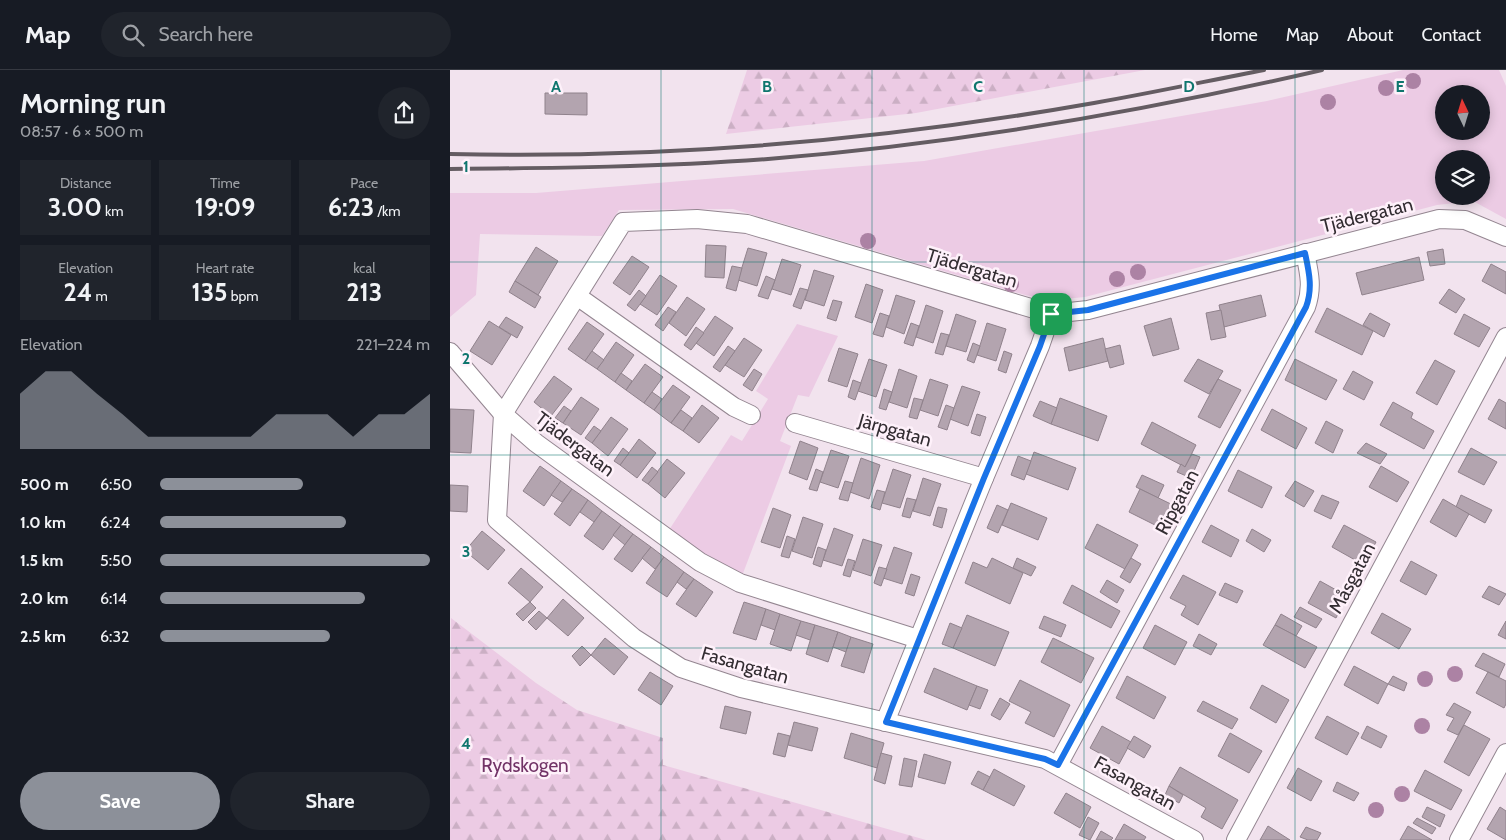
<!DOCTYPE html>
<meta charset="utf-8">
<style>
body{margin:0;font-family:Cabin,sans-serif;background:#20242c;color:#f1f3f6;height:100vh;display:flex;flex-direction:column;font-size:19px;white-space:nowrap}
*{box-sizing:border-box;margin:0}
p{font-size:16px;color:#9ea1a6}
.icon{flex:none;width:28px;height:28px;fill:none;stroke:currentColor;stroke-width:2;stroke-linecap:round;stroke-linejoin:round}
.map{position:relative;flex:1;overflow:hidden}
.sheet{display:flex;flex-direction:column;background:#171b24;width:450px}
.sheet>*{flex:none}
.needle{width:32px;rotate:356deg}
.controls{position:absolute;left:985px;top:15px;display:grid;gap:10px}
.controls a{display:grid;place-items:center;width:55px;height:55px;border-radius:50%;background:#171b24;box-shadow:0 2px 12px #0003;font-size:25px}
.pin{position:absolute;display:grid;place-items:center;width:42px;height:42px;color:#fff;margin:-21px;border-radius:10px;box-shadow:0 2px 8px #0006}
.round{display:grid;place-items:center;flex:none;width:52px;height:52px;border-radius:26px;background:#20242c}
.headline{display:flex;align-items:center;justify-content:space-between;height:85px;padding:0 20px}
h1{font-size:28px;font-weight:700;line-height:38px}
.figures{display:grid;grid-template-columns:repeat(3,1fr);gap:8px;height:85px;padding:5px 20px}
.figures div{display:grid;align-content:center;border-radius:0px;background:#20242c;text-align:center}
.figures b{font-size:25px;font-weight:700}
.figures small{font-size:14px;font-weight:400}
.figures p{font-size:14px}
.chart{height:140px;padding:10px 20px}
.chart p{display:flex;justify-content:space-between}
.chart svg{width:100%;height:90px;margin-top:5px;fill:#8c9099;opacity:.7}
.primary-button{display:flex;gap:10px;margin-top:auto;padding:10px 20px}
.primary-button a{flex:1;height:58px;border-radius:30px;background:#8c9099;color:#fff;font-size:20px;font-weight:700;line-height:58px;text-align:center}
.primary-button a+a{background:#20242c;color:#f1f3f6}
ul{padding:0 20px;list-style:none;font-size:16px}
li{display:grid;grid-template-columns:80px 60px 1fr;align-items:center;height:38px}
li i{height:12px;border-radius:6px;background:#8c9099}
header{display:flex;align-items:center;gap:30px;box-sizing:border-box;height:70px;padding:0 25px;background:#171b24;border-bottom:1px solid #363941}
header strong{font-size:24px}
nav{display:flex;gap:28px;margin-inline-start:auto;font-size:18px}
.search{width:350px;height:45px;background:#20242c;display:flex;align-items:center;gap:12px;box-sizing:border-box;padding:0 18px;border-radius:28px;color:#9ea1a6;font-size:19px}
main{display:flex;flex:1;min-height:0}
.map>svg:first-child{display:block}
</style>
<header>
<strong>Map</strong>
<div class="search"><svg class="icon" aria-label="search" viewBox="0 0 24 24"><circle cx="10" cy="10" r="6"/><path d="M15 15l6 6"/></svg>Search here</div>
<nav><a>Home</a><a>Map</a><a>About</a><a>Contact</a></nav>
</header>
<main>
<section class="sheet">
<div class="headline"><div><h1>Morning run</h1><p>08:57 · 6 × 500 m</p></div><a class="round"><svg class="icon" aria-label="share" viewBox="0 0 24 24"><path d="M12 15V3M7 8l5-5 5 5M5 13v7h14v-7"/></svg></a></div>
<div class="figures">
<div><p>Distance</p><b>3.00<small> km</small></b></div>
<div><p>Time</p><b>19:09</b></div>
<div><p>Pace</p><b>6:23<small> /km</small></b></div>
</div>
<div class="figures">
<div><p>Elevation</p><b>24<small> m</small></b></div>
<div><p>Heart rate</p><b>135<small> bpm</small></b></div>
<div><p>kcal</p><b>213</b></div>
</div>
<div class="chart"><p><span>Elevation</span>221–224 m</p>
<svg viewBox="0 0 160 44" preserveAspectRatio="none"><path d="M0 44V17L10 6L20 6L30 17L40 27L50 38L60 38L70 38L80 38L90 38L100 27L110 27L120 27L130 38L140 27L150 27L160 17V44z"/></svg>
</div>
<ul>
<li><b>500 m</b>6:50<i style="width:53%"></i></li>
<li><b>1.0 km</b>6:24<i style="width:69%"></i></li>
<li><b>1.5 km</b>5:50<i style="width:100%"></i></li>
<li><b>2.0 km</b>6:14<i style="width:76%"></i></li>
<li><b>2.5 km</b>6:32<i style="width:63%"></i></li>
</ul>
<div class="primary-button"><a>Save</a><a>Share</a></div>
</section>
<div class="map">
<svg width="1056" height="770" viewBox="0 0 1056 770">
<defs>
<pattern id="forest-firs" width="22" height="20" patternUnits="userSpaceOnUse" patternTransform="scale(1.25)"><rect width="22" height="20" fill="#eccbe4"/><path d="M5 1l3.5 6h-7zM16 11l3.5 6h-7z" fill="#cbafc4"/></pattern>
</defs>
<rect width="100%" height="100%" fill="#f2e3ee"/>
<g fill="url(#forest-firs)">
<polygon points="297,0 695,0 466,43 276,64"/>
<polygon points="1,548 86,613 127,640 213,668 213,695 476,770 0,770"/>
</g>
<g fill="#eccbe4" fill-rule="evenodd">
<path d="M953 0H1049L1056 16V149L1023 131 987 135 635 227 603 230 575 225 283 139 169 140 152 166 30 164 26 225 0 247V123H86L474 91 817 31ZM994 24H1031V61H994ZM994 89H1031V126H994Z"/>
<polygon points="347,254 388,266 359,327 348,325 330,371 341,376 292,506 271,496 219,460 281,365 292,371 318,329 306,321"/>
</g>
<g fill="#b3a4af" stroke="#90828c">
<polygon points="95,23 137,23 137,45 95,44"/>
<polygon points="256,175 276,176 274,208 255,207"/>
<polygon points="86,177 108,191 88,225 65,211"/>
<polygon points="298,178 317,183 307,216 288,210"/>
<polygon points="993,179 995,194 980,196 977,182"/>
<polygon points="182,186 199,197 180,225 163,213"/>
<polygon points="969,187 974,210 912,225 906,203"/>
<polygon points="332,189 351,195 341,225 322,219"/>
<polygon points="1041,194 1056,202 1056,224 1032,211"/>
<polygon points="282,196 292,198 286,221 276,218"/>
<polygon points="364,200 384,206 374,236 355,230"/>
<polygon points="210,205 227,216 207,245 190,234"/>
<polygon points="316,206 325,210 318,229 308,226"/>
<polygon points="65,211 91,227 85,238 59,222"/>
<polygon points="416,214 433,220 422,253 405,247"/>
<polygon points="350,218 358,220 351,239 343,236"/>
<polygon points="999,219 1015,229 1006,243 989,233"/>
<polygon points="189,220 196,226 185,241 177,235"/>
<polygon points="446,225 465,231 454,264 436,257"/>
<polygon points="811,225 816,246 774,257 769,235"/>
<polygon points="237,227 255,239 236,266 219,253"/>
<polygon points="383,230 392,232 386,251 377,248"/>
<polygon points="476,235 493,241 483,273 466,267"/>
<polygon points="218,237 226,242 213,261 205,255"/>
<polygon points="877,238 923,261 912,285 865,262"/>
<polygon points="771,240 776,267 761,270 756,243"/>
<polygon points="430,243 439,246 433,267 423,264"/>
<polygon points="920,243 940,254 934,267 913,255"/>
<polygon points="506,244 526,251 516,282 496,276"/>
<polygon points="1014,244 1040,258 1029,277 1004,264"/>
<polygon points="265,246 283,258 264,286 246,273"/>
<polygon points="56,247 73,257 67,268 49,257"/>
<polygon points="721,248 729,279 703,286 694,256"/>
<polygon points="39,251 61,265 42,295 20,281"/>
<polygon points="137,252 154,264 135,291 118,279"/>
<polygon points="461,253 469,256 463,276 454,273"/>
<polygon points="537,253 556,259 546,291 527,285"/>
<polygon points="246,257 254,263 241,280 234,275"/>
<polygon points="491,263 499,265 493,285 485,283"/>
<polygon points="294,268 312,280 294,307 275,295"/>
<polygon points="653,268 658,291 619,301 614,278"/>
<polygon points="166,272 184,285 165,312 147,299"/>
<polygon points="523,273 530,276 524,293 517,290"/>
<polygon points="670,275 674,294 660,298 655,279"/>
<polygon points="278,276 285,281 270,302 263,297"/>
<polygon points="389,278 408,284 397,317 378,311"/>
<polygon points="142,281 154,290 147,299 135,291"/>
<polygon points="554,281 562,284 556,303 548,300"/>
<polygon points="419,289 437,295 426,327 408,321"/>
<polygon points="748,289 773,301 759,324 734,311"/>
<polygon points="845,289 887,310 876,330 835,310"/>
<polygon points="985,290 1005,301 987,335 966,323"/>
<polygon points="195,294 213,307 194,333 176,320"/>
<polygon points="304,299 312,304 302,321 293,315"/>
<polygon points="449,299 467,306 457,338 439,332"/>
<polygon points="903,301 923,312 914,330 893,319"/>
<polygon points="171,303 182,311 176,320 165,312"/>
<polygon points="104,306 122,319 101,346 84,332"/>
<polygon points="480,309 498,315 488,346 470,340"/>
<polygon points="768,309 791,320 770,358 748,347"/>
<polygon points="403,310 411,313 405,330 398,327"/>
<polygon points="223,315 240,327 221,353 204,340"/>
<polygon points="512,316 530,322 518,356 500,349"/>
<polygon points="434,319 442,322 436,340 429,338"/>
<polygon points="202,322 212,329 204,340 194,333"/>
<polygon points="131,327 149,339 131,365 113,353"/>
<polygon points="464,328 473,330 467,349 459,347"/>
<polygon points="610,328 657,346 648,371 601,354"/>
<polygon points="1049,329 1056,333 1056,359 1038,349"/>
<polygon points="590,331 607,338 601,354 583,346"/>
<polygon points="943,332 963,343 961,348 984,361 974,379 930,355"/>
<polygon points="252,335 269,348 249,373 233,361"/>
<polygon points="496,335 504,338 497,360 488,357"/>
<polygon points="114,336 121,341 113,353 105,348"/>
<polygon points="0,339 24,340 21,383 0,382"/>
<polygon points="822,339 857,358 846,379 811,360"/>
<polygon points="231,340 242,348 233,361 221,353"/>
<polygon points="527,344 536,347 530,366 521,363"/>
<polygon points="161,347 178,359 158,386 142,373"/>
<polygon points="876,351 893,360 883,383 865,373"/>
<polygon points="702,352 746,375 735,397 691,374"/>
<polygon points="144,356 151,361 142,373 135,368"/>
<polygon points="189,369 206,383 187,408 170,395"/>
<polygon points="350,371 368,378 357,410 339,403"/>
<polygon points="916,373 937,384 930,394 907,383"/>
<polygon points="173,378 179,383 170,395 164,391"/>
<polygon points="1021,378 1047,392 1034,415 1008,402"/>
<polygon points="381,380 399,386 388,418 370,412"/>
<polygon points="584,382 626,398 618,420 576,404"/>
<polygon points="742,384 750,387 741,408 727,402 731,394 735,397"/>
<polygon points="568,386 581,391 574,410 561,405"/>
<polygon points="411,388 430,395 419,429 400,422"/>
<polygon points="217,389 235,403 215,428 198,414"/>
<polygon points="90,396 111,411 94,436 73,421"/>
<polygon points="931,396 959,412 947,432 919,417"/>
<polygon points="202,397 208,402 198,414 192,410"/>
<polygon points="366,399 373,402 367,421 359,419"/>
<polygon points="443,399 461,405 450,438 432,433"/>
<polygon points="788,400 822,417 812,438 778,421"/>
<polygon points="692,405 714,415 708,428 686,417"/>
<polygon points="473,408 491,414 480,446 463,441"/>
<polygon points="111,411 122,419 112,432 101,425"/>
<polygon points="395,411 403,413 398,431 389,429"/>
<polygon points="845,411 864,421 854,437 835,426"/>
<polygon points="0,415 18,416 17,442 0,441"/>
<polygon points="122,419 138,430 120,456 104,444"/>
<polygon points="690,419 727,437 715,460 679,442"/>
<polygon points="427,420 435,422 430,440 421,437"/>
<polygon points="872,425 889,432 881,449 864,441"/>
<polygon points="1011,425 1042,440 1035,453 1006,437"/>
<polygon points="457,428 466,430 460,448 452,446"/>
<polygon points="993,429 1019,444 1006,467 980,452"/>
<polygon points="138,430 152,441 144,452 130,442"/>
<polygon points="561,433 597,448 588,470 552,455"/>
<polygon points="547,435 558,440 548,463 537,458"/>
<polygon points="488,437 497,439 492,458 483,455"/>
<polygon points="323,438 341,445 330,478 311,472"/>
<polygon points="152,441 171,455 153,480 134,466"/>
<polygon points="353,447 373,454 362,488 342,481"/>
<polygon points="647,454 688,475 675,499 635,478"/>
<polygon points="171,455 183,464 175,475 163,465"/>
<polygon points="761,455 789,470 781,487 752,472"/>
<polygon points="894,455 926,472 914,495 882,477"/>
<polygon points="384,458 403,465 392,496 373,490"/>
<polygon points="802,459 821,470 814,482 796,471"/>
<polygon points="32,461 55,480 38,500 15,481"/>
<polygon points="183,464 201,477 182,502 164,489"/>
<polygon points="337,466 345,469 339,488 331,486"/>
<polygon points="413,469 432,475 421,506 403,500"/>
<polygon points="201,477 214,487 205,499 192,488"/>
<polygon points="368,477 376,480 371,497 363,494"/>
<polygon points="444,477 462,483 452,514 433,508"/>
<polygon points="214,487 234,502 217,527 196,513"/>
<polygon points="542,488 573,503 560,534 515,513 523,492 537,498"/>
<polygon points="567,488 586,497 581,506 563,498"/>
<polygon points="681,488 691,494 680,513 670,507"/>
<polygon points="398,489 405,491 400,507 393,505"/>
<polygon points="961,491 987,505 976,525 950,511"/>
<polygon points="429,497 437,499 431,516 424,513"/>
<polygon points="71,498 93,517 80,532 58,513"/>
<polygon points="234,502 244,509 236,519 227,512"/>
<polygon points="461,504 470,507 464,526 455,523"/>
<polygon points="733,505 766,522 748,555 731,545 736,536 720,528"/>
<polygon points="244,509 263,522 246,547 226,534"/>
<polygon points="657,510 674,520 667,533 650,522"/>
<polygon points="870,511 897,526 886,548 858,533"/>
<polygon points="775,513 793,521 787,533 769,525"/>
<polygon points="622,515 670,541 661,558 613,533"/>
<polygon points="1039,516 1056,524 1049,535 1032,527"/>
<polygon points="113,529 134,548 118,566 97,548"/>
<polygon points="80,532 86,538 73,551 66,544"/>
<polygon points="294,532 316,539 306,570 283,563"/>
<polygon points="850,537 872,549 866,558 844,547"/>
<polygon points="316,539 330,544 325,560 311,555"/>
<polygon points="89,541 97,548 86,560 78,552"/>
<polygon points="932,543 961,559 949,579 921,563"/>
<polygon points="330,544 351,551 341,581 320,574"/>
<polygon points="831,544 852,556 846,566 825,555"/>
<polygon points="517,545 559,562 545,596 503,578"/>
<polygon points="594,546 616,555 611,567 589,558"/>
<polygon points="351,551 365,555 360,570 346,565"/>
<polygon points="1056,551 1056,569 1048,565"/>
<polygon points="500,553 512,558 503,578 492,574"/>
<polygon points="365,555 388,562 378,592 356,584"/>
<polygon points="705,555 737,572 725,595 693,578"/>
<polygon points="825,555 867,577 855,598 813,575"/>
<polygon points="388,562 401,567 396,582 383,577"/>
<polygon points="749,564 767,574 761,585 743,576"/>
<polygon points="401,567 423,574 414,603 391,596"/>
<polygon points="155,568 178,587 164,605 141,585"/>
<polygon points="603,568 644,588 631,613 591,592"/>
<polygon points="132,576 141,585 130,596 122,586"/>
<polygon points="1033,583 1055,594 1049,607 1025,596"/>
<polygon points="904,596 938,614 928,634 894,615"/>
<polygon points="484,598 527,616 517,640 474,622"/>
<polygon points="200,602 223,616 211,635 188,620"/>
<polygon points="1038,602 1056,611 1056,634 1054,638 1026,623"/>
<polygon points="677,606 716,627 704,649 666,628"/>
<polygon points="943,606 957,613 954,621 938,614"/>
<polygon points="570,610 620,635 604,667 575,653 581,642 559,631"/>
<polygon points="812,615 839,630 826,653 800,638"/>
<polygon points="527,616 538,620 530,639 519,635"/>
<polygon points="550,628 560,634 550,650 541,645"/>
<polygon points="753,631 788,649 782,659 747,641"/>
<polygon points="1004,633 1021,642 1008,665 997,660 1004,648 996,645"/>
<polygon points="275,636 301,642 296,664 270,658"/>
<polygon points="877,646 909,663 897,685 865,668"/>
<polygon points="344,652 368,658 362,681 338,675"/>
<polygon points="1014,655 1040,669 1019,706 994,692"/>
<polygon points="652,656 681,672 669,694 640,678"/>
<polygon points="917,656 937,666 931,678 911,668"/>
<polygon points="328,663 340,666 335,687 323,684"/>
<polygon points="401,663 434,673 427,698 394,688"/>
<polygon points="780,663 812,681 799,703 768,686"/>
<polygon points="684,666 701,676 694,688 677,678"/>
<polygon points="431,683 442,686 435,714 424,710"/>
<polygon points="474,684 501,692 495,714 468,707"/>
<polygon points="454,688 467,691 462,717 449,715"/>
<polygon points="730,697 788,730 772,759 751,747 756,738 719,716"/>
<polygon points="848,698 872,711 861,731 837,718"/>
<polygon points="544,699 575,716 564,736 533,720"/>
<polygon points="975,700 1012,720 1001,740 964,721"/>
<polygon points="528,701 540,707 533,720 521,714"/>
<polygon points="887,712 909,723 904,731 883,721"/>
<polygon points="719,716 733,725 729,733 715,725"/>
<polygon points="616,723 641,737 630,758 604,743"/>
<polygon points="977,737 995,745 990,757 972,747"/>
<polygon points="1050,737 1056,741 1056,770 1037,759"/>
<polygon points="638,747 649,753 640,770 629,765"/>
<polygon points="967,748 986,758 982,764 963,753"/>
<polygon points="674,754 696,767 694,770 665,770"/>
<polygon points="818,756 840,770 810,770"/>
<polygon points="958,756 982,770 950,770"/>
<polygon points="856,757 871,763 867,770 858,770 850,767"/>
<polygon points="651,761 663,768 661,770 646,770"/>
</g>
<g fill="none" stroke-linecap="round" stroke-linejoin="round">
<defs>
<g id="street">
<polyline points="127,226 284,337 301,345"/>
<polyline points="0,282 53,344 86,373 250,492 290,513 468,569"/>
<polyline points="345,353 534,408"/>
<polyline points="435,652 534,408 590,276 601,244"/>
<path d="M608 695 856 237C863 217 859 202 855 183"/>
<polyline points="744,770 595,689 291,618 231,598 184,568 47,450 53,344 173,152 247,149 297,154 601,244 638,240 989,149 1015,150 1056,167"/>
<polyline points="786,770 1056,267"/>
<polyline points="1009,770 1056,683"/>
</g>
</defs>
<use href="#street" stroke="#948691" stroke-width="20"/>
<use href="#street" stroke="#fff" stroke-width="18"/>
<g stroke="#645c62" stroke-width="4">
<path d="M0 84C213 89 434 70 644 33 701 23 757 11 814 0"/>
<path d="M0 99C106 98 212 97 318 89 504 74 691 42 872 0"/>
</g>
</g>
<g fill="#ac82a4">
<circle cx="963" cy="11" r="8"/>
<circle cx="936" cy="18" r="8"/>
<circle cx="878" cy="32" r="8"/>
<circle cx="418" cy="171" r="8"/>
<circle cx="688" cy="202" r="8"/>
<circle cx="667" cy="209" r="8"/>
<circle cx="561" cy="214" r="8"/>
<circle cx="1005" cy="604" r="8"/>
<circle cx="975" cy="609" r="8"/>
<circle cx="972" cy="656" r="8"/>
<circle cx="952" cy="724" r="8"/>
<circle cx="926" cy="740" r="8"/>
</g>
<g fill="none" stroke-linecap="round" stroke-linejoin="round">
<defs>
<path id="route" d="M855 183C859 202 863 218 856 237L608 695 595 689 436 652 534 408 590 276 601 244 638 240Z"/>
</defs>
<use href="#route" stroke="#fff" stroke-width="10"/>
<use href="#route" stroke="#1a73e8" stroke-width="6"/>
</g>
<path fill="none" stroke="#0f766e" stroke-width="1" stroke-opacity="0.55" d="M211 0V770M422 0V770M634 0V770M845 0V770M0 192H1056M0 385H1056M0 578H1056"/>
<g text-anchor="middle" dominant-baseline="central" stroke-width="5" stroke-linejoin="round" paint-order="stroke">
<g font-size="19" fill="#332d32" stroke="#fef1fa">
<text transform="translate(917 145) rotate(-14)">Tjädergatan</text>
<text transform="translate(522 198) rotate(17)">Tjädergatan</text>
<text transform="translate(445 360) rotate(16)">Järpgatan</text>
<text transform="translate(125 374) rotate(37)">Tjädergatan</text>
<text transform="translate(727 432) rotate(-62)">Ripgatan</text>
<text transform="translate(902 508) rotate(-62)">Måsgatan</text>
<text transform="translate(295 595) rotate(16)">Fasangatan</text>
<text transform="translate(685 713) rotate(29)">Fasangatan</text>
</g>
<g font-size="19" fill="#723367" stroke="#fef1fa">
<text x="75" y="695">Rydskogen</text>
</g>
</g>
<g font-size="16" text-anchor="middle" font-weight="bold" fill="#0f766e" stroke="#fef1fa" stroke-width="5" stroke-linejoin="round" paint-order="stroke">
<text x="106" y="22">A</text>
<text x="317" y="22">B</text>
<text x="528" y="22">C</text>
<text x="739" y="22">D</text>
<text x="950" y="22">E</text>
<text x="16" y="102">1</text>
<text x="16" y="294">2</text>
<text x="16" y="487">3</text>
<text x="16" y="679">4</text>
</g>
</svg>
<div class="controls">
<a><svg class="needle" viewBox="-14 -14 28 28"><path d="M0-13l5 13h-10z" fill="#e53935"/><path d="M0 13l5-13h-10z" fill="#9ea1a6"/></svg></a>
<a><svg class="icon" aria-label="layers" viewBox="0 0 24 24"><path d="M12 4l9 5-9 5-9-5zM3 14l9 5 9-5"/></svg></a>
</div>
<div class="pin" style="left:601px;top:244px;background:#1e9e55"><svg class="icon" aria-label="arrive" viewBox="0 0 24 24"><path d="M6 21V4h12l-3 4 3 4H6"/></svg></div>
</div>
</main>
